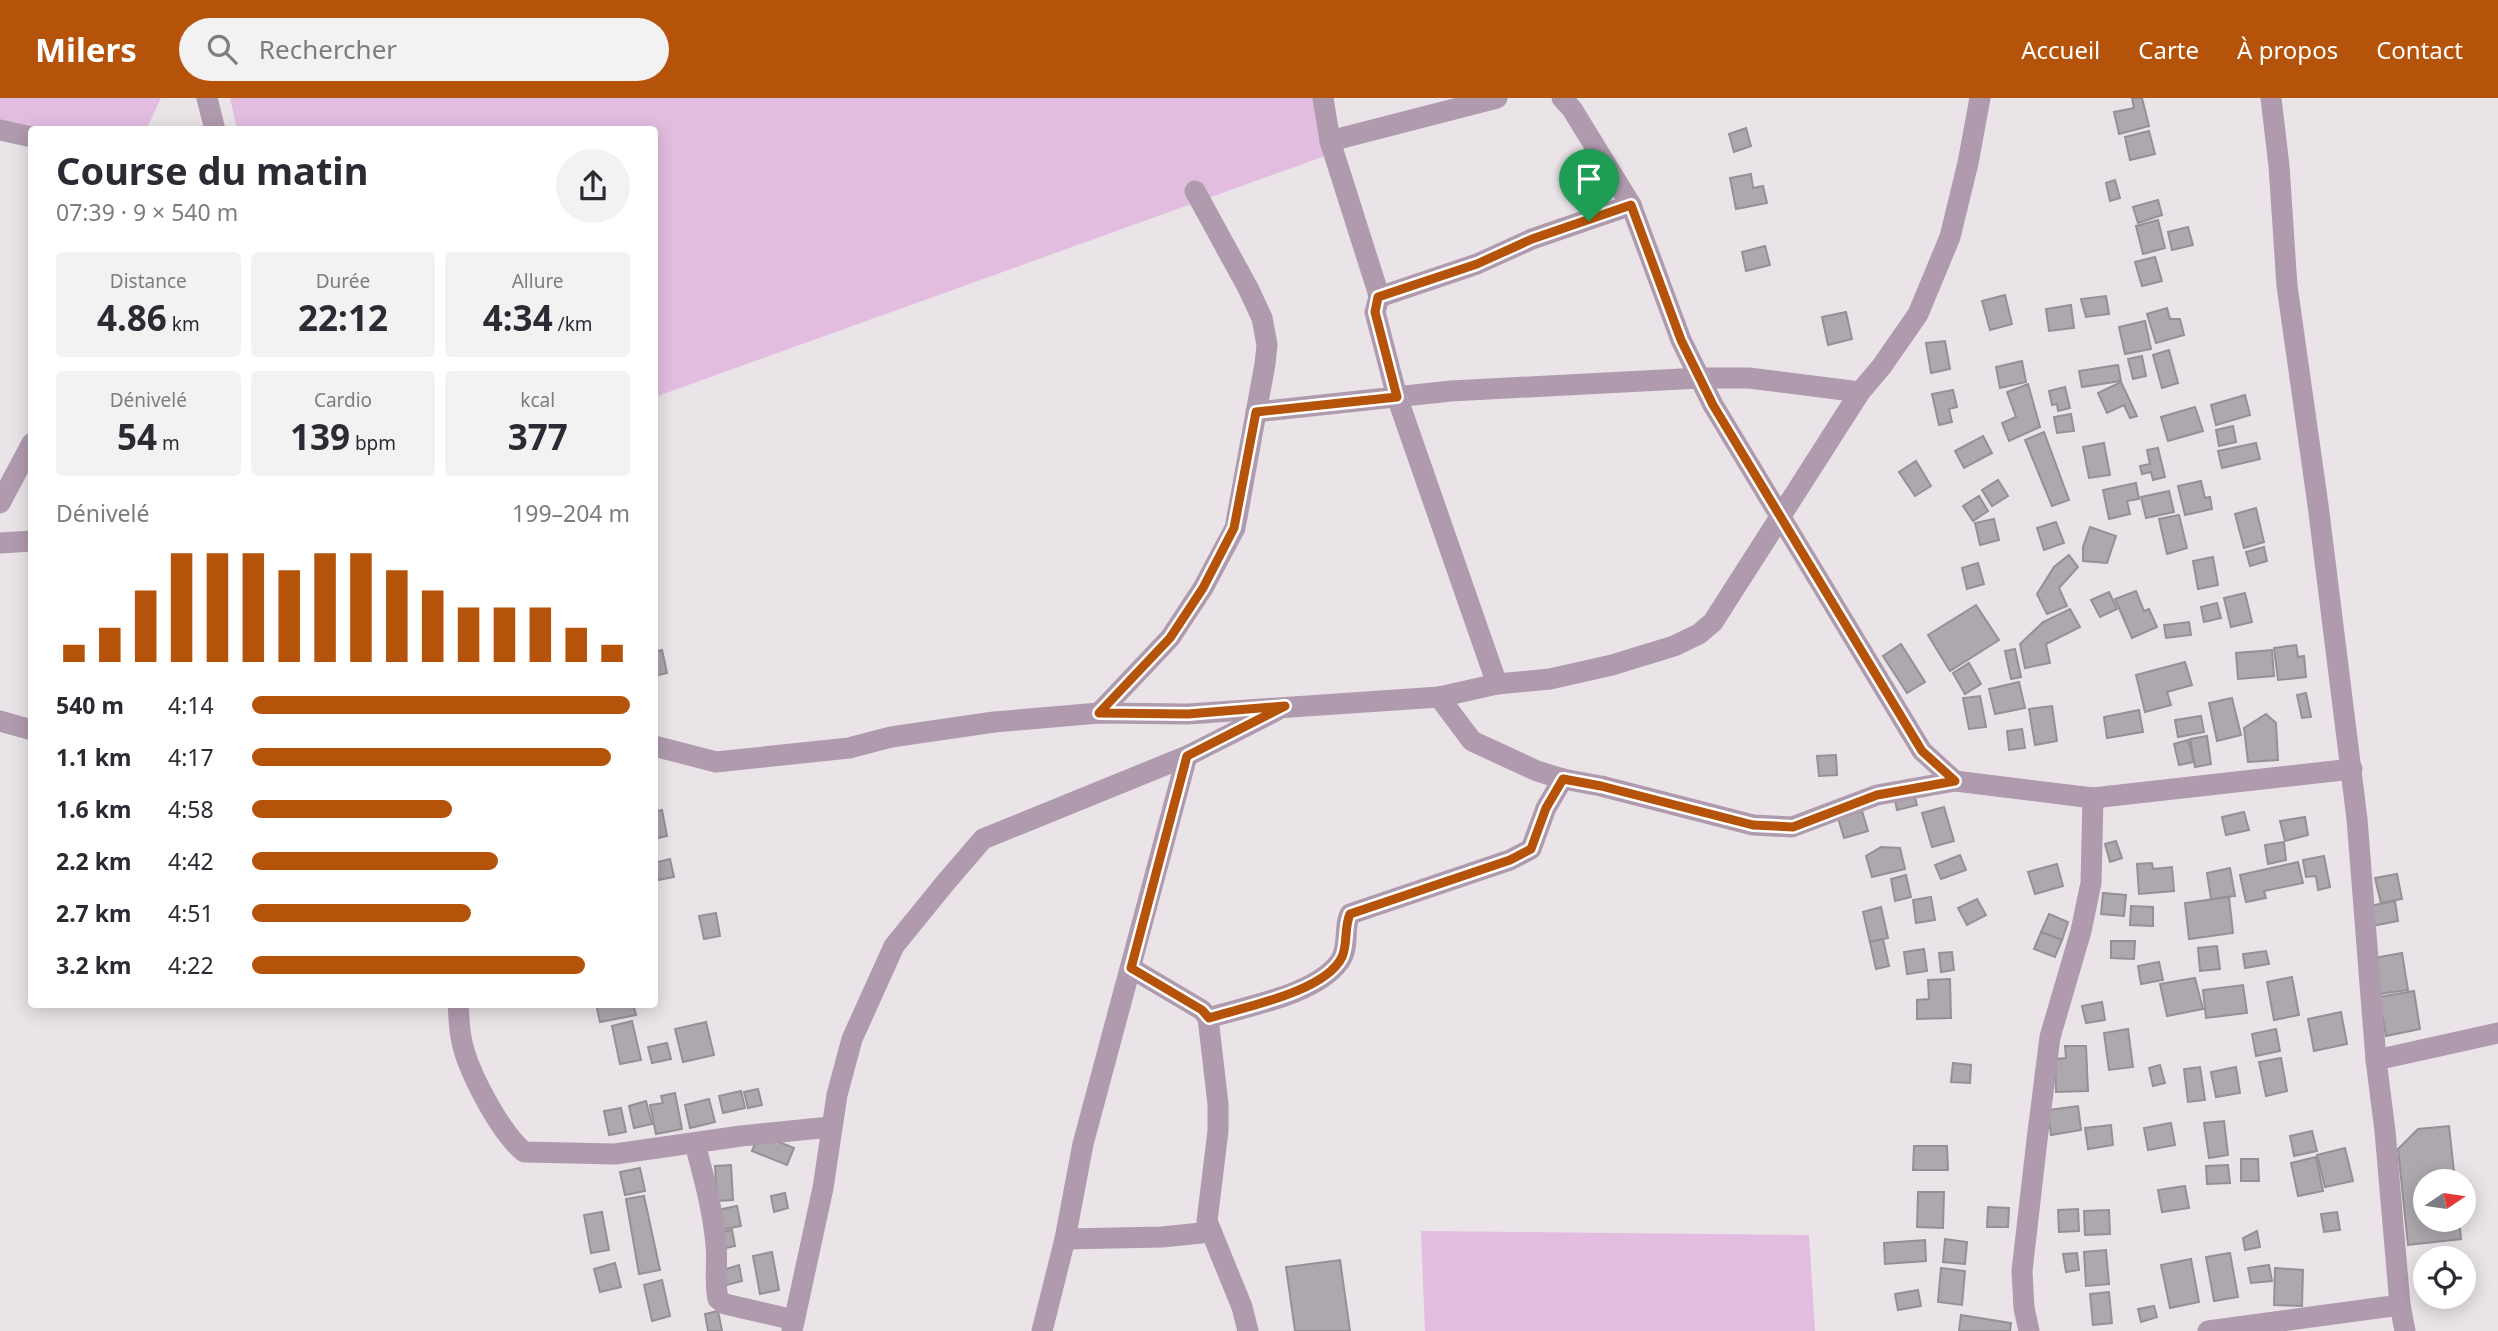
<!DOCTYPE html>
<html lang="fr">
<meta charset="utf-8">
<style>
body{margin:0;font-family:"Noto Sans",sans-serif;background:#f2f2f3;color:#2b2b33;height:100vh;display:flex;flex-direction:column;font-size:26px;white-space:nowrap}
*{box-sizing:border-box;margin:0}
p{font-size:23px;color:#7c7c81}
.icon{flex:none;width:38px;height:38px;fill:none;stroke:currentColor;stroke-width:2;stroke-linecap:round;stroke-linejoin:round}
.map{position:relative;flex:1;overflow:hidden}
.drawer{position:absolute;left:28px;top:28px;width:630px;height:882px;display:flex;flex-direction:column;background:#fff;border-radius:7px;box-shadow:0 4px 18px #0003}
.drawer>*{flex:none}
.needle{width:46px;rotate:77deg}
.tools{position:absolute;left:2413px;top:1071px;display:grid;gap:14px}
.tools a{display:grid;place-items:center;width:63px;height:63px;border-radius:50%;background:#fff;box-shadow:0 4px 18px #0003;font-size:35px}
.pin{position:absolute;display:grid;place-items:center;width:60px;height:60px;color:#fff;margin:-72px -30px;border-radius:50% 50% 50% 0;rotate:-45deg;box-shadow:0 0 7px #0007}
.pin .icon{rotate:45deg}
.round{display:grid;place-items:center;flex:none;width:74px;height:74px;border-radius:37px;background:#f2f2f3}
.headline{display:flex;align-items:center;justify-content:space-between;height:119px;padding:0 28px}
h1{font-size:38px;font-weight:700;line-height:52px}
.stats{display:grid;grid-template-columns:repeat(3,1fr);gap:10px;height:119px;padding:7px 28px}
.stats div{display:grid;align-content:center;border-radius:7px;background:#f2f2f3;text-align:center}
.stats b{font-size:35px;font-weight:700}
.stats small{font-size:19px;font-weight:400}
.stats p{font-size:19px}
.chart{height:196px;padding:14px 28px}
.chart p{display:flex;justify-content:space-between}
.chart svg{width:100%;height:126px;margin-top:7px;stroke:#b45309;stroke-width:6}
ul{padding:0 28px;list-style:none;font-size:23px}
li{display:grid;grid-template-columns:112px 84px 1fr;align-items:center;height:52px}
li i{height:18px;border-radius:9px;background:#b45309}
header{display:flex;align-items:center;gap:42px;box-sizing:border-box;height:98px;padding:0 35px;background:#b45309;color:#fff}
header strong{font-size:33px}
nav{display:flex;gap:38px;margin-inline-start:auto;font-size:24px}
.search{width:490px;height:63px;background:#f2f2f3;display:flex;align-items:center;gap:18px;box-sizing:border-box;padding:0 24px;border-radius:38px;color:#7c7c81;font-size:26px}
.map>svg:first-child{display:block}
</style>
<header>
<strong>Milers</strong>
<div class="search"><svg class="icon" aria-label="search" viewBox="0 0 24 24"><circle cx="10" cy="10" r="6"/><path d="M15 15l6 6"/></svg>Rechercher</div>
<nav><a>Accueil</a><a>Carte</a><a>À propos</a><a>Contact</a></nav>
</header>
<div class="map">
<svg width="2498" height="1233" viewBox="0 0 2498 1233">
<rect width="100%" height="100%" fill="#eae4e9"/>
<g fill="#e3bde0">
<polygon points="0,0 161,0 146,32 47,31 0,22"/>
<polygon points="230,0 1316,0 1325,58 655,299 654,32 237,31"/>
<polygon points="1421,1133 1809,1137 1815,1233 1425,1233"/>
</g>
<g fill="#ada8ad" stroke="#959095" stroke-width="2">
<polygon points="2132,0 2142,0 2149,28 2119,36 2114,14 2134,10"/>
<polygon points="1746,30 1751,48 1734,54 1729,36"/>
<polygon points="2149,33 2155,56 2130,62 2125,39"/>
<polygon points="1751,76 1753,90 1763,88 1767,105 1736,111 1730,80"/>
<polygon points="2115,82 2120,100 2110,103 2106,85"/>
<polygon points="2158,102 2162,117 2138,125 2133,109"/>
<polygon points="2158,122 2165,150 2143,156 2136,128"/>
<polygon points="2188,129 2193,147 2172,152 2168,134"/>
<polygon points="1765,148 1770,167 1746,173 1742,154"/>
<polygon points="2155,159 2162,183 2142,188 2135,164"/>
<polygon points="2005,197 2012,226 1990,232 1982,203"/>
<polygon points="2106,198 2109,216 2086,219 2081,201"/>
<polygon points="2071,207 2074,230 2049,233 2046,211"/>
<polygon points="2167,210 2170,221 2180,221 2184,237 2156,245 2147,216"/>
<polygon points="1846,214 1852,241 1828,247 1822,219"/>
<polygon points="2145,223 2151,251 2125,256 2119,229"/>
<polygon points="1945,243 1950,271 1931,275 1926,245"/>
<polygon points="2169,252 2178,285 2162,290 2153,257"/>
<polygon points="2142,258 2146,278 2133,281 2128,261"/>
<polygon points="2022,263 2026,284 2000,290 1996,269"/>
<polygon points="2118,267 2121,283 2082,289 2079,273"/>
<polygon points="2121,284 2137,318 2130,320 2124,307 2107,315 2098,295"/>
<polygon points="2028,286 2040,329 2009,343 2002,325 2016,319 2007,294"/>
<polygon points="2065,289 2070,310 2058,313 2057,306 2052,307 2049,293"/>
<polygon points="1953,292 1957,309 1949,311 1952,324 1939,327 1932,296"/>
<polygon points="2245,297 2250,317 2216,327 2211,307"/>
<polygon points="2195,309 2203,333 2168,343 2161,319"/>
<polygon points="2071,316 2074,333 2057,335 2054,319"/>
<polygon points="2233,328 2236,344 2219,348 2216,332"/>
<polygon points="2044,334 2069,402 2052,408 2025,342"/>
<polygon points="1983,338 1992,355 1964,370 1955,353"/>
<polygon points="2104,345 2110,377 2089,380 2083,349"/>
<polygon points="2256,345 2260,361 2222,370 2218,353"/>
<polygon points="2158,350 2165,379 2153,382 2151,374 2142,376 2140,368 2150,366 2147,352"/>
<polygon points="1916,363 1931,388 1915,398 1899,374"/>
<polygon points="1998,382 2008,398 1992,408 1982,392"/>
<polygon points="2201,383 2205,400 2210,399 2212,411 2185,417 2178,388"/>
<polygon points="2136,385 2139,401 2127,403 2130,416 2109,421 2103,392"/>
<polygon points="2169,393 2174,414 2146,420 2141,399"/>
<polygon points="1979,398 1988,413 1973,423 1963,408"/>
<polygon points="2256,410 2264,444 2244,450 2235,416"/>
<polygon points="2179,417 2187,450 2167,456 2159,421"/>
<polygon points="1994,421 1999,442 1980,447 1975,425"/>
<polygon points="2056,424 2064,445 2044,452 2037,430"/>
<polygon points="2090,429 2116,438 2107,465 2083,463 2083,449"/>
<polygon points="2264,449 2267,463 2250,468 2246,454"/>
<polygon points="2069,457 2078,469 2059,490 2067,508 2047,516 2037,496 2054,469"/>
<polygon points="2213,459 2218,487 2198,491 2193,463"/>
<polygon points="1978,465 1984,486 1967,491 1962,470"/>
<polygon points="2136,493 2144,513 2149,511 2157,529 2132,540 2115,501"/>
<polygon points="2109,494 2117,511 2100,519 2091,502"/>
<polygon points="2245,495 2252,524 2231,529 2224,500"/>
<polygon points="2217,505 2221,520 2204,524 2201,509"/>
<polygon points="1976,507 1999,542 1950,573 1928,537"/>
<polygon points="2070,511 2080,529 2046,546 2050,565 2025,570 2020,546 2043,524"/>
<polygon points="2189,524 2191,537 2166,540 2164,527"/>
<polygon points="1901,546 1925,584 1907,595 1883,558"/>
<polygon points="2296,547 2298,559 2304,558 2306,579 2278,582 2274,550"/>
<polygon points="2015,551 2021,579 2011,581 2005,553"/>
<polygon points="662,552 667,575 654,578 654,554"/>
<polygon points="2272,552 2274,578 2238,581 2236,555"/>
<polygon points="2185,564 2192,587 2167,594 2171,607 2145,614 2136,577"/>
<polygon points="1969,565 1981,586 1965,596 1953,575"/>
<polygon points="2019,584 2025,610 1995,616 1989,591"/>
<polygon points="2306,595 2311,619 2302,620 2297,597"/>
<polygon points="1980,598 1986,629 1969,631 1963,600"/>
<polygon points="2232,600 2241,637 2217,643 2209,605"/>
<polygon points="2052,608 2057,643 2035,647 2029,611"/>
<polygon points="2139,612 2143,634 2107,640 2104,619"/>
<polygon points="2266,616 2276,625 2278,662 2248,664 2244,630"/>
<polygon points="2201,618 2204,634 2178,639 2175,622"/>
<polygon points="2022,631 2025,650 2009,652 2007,633"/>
<polygon points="2207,638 2211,666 2195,669 2190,641"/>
<polygon points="2188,642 2194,664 2179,667 2174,646"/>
<polygon points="1836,657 1837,677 1819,678 1817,658"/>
<polygon points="1913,692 1917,707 1897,712 1894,697"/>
<polygon points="1944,709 1954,743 1932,749 1922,715"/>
<polygon points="662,712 667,738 654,741 654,714"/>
<polygon points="1862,713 1868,733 1844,740 1838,720"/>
<polygon points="2244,714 2249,732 2226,737 2222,719"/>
<polygon points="2305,719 2308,737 2285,743 2280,723"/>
<polygon points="2116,743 2122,760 2110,764 2105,746"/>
<polygon points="2284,744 2286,762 2268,766 2265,747"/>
<polygon points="1881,749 1900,750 1905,771 1872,779 1866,758"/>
<polygon points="1960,757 1966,772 1941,781 1935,767"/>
<polygon points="2324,758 2330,789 2318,792 2316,778 2306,779 2303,762"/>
<polygon points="670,761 674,779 658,782 654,765"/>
<polygon points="2298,764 2303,785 2264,793 2266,800 2246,804 2240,777"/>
<polygon points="2152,765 2153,771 2172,769 2174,793 2139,796 2137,766"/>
<polygon points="2057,766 2063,788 2035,796 2028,774"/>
<polygon points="2230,770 2235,798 2211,801 2207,775"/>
<polygon points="2397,776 2402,801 2381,805 2375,780"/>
<polygon points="1906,777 1911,799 1895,803 1891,781"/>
<polygon points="2103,795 2126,797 2124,818 2101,816"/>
<polygon points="1931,799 1935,822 1916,825 1913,802"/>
<polygon points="2229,799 2233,835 2189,841 2185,805"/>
<polygon points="1977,801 1986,817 1967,827 1958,810"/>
<polygon points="2395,803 2398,823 2372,828 2369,808"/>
<polygon points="2131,808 2153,809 2153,828 2130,827"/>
<polygon points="1881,809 1888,840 1870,844 1863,814"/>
<polygon points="716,815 720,838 704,841 699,818"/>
<polygon points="2049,816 2068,824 2062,842 2041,834"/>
<polygon points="2041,834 2062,842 2055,859 2034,851"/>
<polygon points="1883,841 1889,868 1876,871 1870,844"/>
<polygon points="2111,843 2135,843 2134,861 2111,860"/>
<polygon points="2217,848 2220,871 2200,873 2198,850"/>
<polygon points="1924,851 1927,873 1907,876 1904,854"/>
<polygon points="2266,853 2269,866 2245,870 2243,856"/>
<polygon points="1952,854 1954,872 1941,874 1939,855"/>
<polygon points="2402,855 2408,892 2379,896 2374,860"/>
<polygon points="2159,864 2163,882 2141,886 2138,868"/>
<polygon points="2292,879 2299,917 2274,922 2267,884"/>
<polygon points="2195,880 2203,911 2167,918 2160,886"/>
<polygon points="1950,881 1951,920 1917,921 1917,902 1929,901 1928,882"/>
<polygon points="2243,887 2247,915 2206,920 2203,892"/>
<polygon points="2414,893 2420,931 2386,938 2379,899"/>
<polygon points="2102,904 2105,922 2086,925 2082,908"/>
<polygon points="596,906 633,906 636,917 600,924"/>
<polygon points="2341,914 2347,946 2314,953 2308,921"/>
<polygon points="632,923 641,962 620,966 612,928"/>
<polygon points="706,924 714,957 683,964 675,931"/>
<polygon points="2128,931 2133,969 2109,972 2104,935"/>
<polygon points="2276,931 2280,953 2256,958 2252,936"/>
<polygon points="667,945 671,961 652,965 648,949"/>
<polygon points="2065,948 2086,948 2088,993 2056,994 2055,961 2066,960"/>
<polygon points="2281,960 2287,993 2266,998 2259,964"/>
<polygon points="1953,965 1971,967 1970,985 1951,984"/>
<polygon points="2160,967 2165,985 2153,988 2149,970"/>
<polygon points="2200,969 2205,1002 2188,1004 2184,971"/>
<polygon points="2236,969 2240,995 2216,999 2211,974"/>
<polygon points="758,991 762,1007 748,1010 744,994"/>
<polygon points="741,993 745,1010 723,1015 719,998"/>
<polygon points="675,995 682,1031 656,1036 650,1007 663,1005 661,998"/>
<polygon points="709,1001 715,1024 690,1030 685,1007"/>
<polygon points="646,1003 652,1026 634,1030 629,1008"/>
<polygon points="2078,1008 2081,1032 2051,1037 2048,1012"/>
<polygon points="621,1010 626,1034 609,1037 604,1013"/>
<polygon points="2224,1023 2228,1057 2209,1060 2204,1025"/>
<polygon points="2171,1025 2175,1047 2148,1052 2144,1030"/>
<polygon points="2111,1027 2113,1047 2088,1051 2085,1030"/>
<polygon points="2449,1028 2455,1083 2426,1083 2426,1122 2459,1122 2461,1141 2408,1147 2398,1051 2418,1031"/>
<polygon points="2312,1033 2317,1053 2294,1058 2290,1038"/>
<polygon points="759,1036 794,1050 787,1067 752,1053"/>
<polygon points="1914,1048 1947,1048 1948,1072 1913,1072"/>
<polygon points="2345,1050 2353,1083 2325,1089 2317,1057"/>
<polygon points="2316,1059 2323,1093 2298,1098 2291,1065"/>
<polygon points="2241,1061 2258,1061 2259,1083 2241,1083"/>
<polygon points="731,1067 733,1102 717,1103 715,1068"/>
<polygon points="2228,1067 2230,1085 2207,1086 2206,1068"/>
<polygon points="640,1070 645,1093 625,1097 620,1074"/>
<polygon points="2185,1088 2189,1110 2162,1114 2158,1092"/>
<polygon points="1918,1094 1944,1094 1943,1130 1917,1129"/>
<polygon points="785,1095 788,1110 774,1114 771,1098"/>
<polygon points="644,1098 660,1172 639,1176 626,1101"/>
<polygon points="737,1108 741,1128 720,1132 717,1112"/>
<polygon points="1988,1109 2009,1110 2008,1129 1987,1129"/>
<polygon points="2078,1111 2079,1133 2059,1134 2058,1112"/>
<polygon points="2109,1112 2110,1136 2085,1137 2084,1113"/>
<polygon points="602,1114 609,1152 591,1155 584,1117"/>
<polygon points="2337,1114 2340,1132 2324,1134 2321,1116"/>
<polygon points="732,1132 735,1148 721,1151 717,1135"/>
<polygon points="2257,1133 2260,1149 2245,1152 2243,1140"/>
<polygon points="1945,1141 1967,1144 1965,1166 1943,1164"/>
<polygon points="1925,1142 1926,1163 1885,1166 1884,1145"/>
<polygon points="2106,1152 2109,1186 2086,1188 2084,1154"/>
<polygon points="772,1154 779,1192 760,1196 753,1158"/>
<polygon points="2077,1155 2079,1172 2066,1174 2063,1156"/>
<polygon points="2230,1155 2238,1199 2214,1203 2206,1159"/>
<polygon points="2191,1161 2199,1204 2170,1210 2161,1167"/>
<polygon points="1340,1162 1350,1233 1295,1233 1286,1169"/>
<polygon points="615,1165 621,1189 600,1194 594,1171"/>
<polygon points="739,1167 742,1183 719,1189 720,1173"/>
<polygon points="2269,1167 2272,1183 2251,1185 2248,1170"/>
<polygon points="1941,1170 1965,1173 1962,1207 1938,1204"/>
<polygon points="2275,1170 2303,1172 2302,1208 2274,1207"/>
<polygon points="662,1182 670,1218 652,1223 644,1187"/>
<polygon points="1918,1192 1921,1208 1898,1212 1895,1196"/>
<polygon points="2109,1194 2112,1225 2093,1227 2090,1196"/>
<polygon points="2154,1208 2157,1219 2141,1224 2138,1211"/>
<polygon points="718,1213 722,1233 708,1233 705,1216"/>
<polygon points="1961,1217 2011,1225 2010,1233 1959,1233"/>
</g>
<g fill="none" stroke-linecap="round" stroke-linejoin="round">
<g stroke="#b09bae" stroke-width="21">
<polyline points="207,0 215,32"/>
<polyline points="1323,0 1330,43 1377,191 1379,199 1375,214 1397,299 1497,586"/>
<polyline points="1562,0 1572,11 1631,107 1681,242 1713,307 1922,653 1955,683 2093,700 2352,671"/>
<polyline points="2271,0 2279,68 2287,188 2318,407 2357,721 2376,962 2385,1033 2400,1207 2405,1233"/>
<polyline points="0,32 32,39"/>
<polyline points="1330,43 1497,0"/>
<polyline points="1379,199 1477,166 1532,141 1631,107"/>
<polyline points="1256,314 1451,293 1700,280 1749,280 1860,294"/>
<polyline points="0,405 32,345"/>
<polyline points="0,445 32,443"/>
<polyline points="1439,599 1472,643 1537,673 1563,681 1601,688 1753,727 1792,729 1877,697 1955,683"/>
<polyline points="1099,615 1170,540 1203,490 1235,430 1265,266 1267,247 1262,220 1248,190 1195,93"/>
<polyline points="0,623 32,632"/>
<polyline points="654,648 716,664 849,650 891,639 994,624 1099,615 1188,616 1439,599 1497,586 1550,581 1612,567 1674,548 1699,536 1713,524 1860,294 1882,268 1918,216 1950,139 1968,65 1980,0"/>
<polyline points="1131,870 1202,912 1208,920 1218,1006 1218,1033 1207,1123 1242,1209 1248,1233"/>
<path d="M458 906C459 917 459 929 461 939 466 971 500 1034 524 1054L615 1056 741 1038 830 1029"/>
<path d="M1208 920C1247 908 1316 897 1340 863 1350 848 1343 830 1350 816L1510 762 1531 751 1546 710 1563 681"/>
<polyline points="2376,962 2498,935"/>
<path d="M695 1046C704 1080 713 1112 716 1147 718 1165 714 1183 718 1201L725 1206 794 1222"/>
<polyline points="1065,1141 1162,1139 1211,1134"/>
<polyline points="792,1233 823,1090 837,997 852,941 894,848 946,784 983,741 1187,658 1276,613"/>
<polyline points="1042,1233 1065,1141 1083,1046 1187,658"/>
<polyline points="2029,1233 2024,1210 2022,1173 2037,1042 2050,939 2081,833 2091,785 2093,700"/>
<polyline points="2208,1233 2400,1207"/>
</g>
</g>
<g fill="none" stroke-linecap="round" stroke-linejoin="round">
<defs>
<path id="route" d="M1631 107 1681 242 1713 307 1922 653 1955 683 1877 697 1793 729 1753 727 1601 688 1563 681 1546 710 1531 751 1510 762 1350 816C1344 829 1348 845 1342 859 1325 894 1244 909 1209 920L1202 912 1131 870 1187 658 1285 608 1188 616 1099 615 1170 540 1203 490 1234 430 1256 314 1397 299 1375 214 1378 199 1477 166 1532 141Z"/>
</defs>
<use href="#route" stroke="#fff" stroke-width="14"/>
<use href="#route" stroke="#b45309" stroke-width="9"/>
</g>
</svg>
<div class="tools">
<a><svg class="needle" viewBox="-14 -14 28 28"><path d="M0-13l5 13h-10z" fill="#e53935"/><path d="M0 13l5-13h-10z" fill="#7c7c81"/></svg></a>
<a><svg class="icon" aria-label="locate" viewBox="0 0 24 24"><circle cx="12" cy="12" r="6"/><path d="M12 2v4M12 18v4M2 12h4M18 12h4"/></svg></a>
</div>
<div class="pin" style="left:1589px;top:123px;background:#1e9e55"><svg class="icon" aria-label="arrive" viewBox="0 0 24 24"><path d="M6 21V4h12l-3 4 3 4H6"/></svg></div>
<section class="drawer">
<div class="headline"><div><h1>Course du matin</h1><p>07:39 · 9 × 540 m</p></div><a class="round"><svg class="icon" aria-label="share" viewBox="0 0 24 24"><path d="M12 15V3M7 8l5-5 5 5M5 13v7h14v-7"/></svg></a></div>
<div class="stats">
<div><p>Distance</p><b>4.86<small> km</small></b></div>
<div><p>Durée</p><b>22:12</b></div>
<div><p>Allure</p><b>4:34<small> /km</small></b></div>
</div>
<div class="stats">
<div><p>Dénivelé</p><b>54<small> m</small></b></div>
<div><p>Cardio</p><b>139<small> bpm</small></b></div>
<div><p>kcal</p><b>377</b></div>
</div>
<div class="chart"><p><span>Dénivelé</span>199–204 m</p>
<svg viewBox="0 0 160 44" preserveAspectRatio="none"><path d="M5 44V38M15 44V32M25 44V19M35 44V6M45 44V6M55 44V6M65 44V12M75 44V6M85 44V6M95 44V12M105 44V19M115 44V25M125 44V25M135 44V25M145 44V32M155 44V38"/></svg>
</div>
<ul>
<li><b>540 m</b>4:14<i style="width:100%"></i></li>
<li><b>1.1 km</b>4:17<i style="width:95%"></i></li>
<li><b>1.6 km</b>4:58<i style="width:53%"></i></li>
<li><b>2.2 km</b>4:42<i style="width:65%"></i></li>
<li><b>2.7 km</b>4:51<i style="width:58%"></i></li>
<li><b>3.2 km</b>4:22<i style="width:88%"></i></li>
</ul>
</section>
</div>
